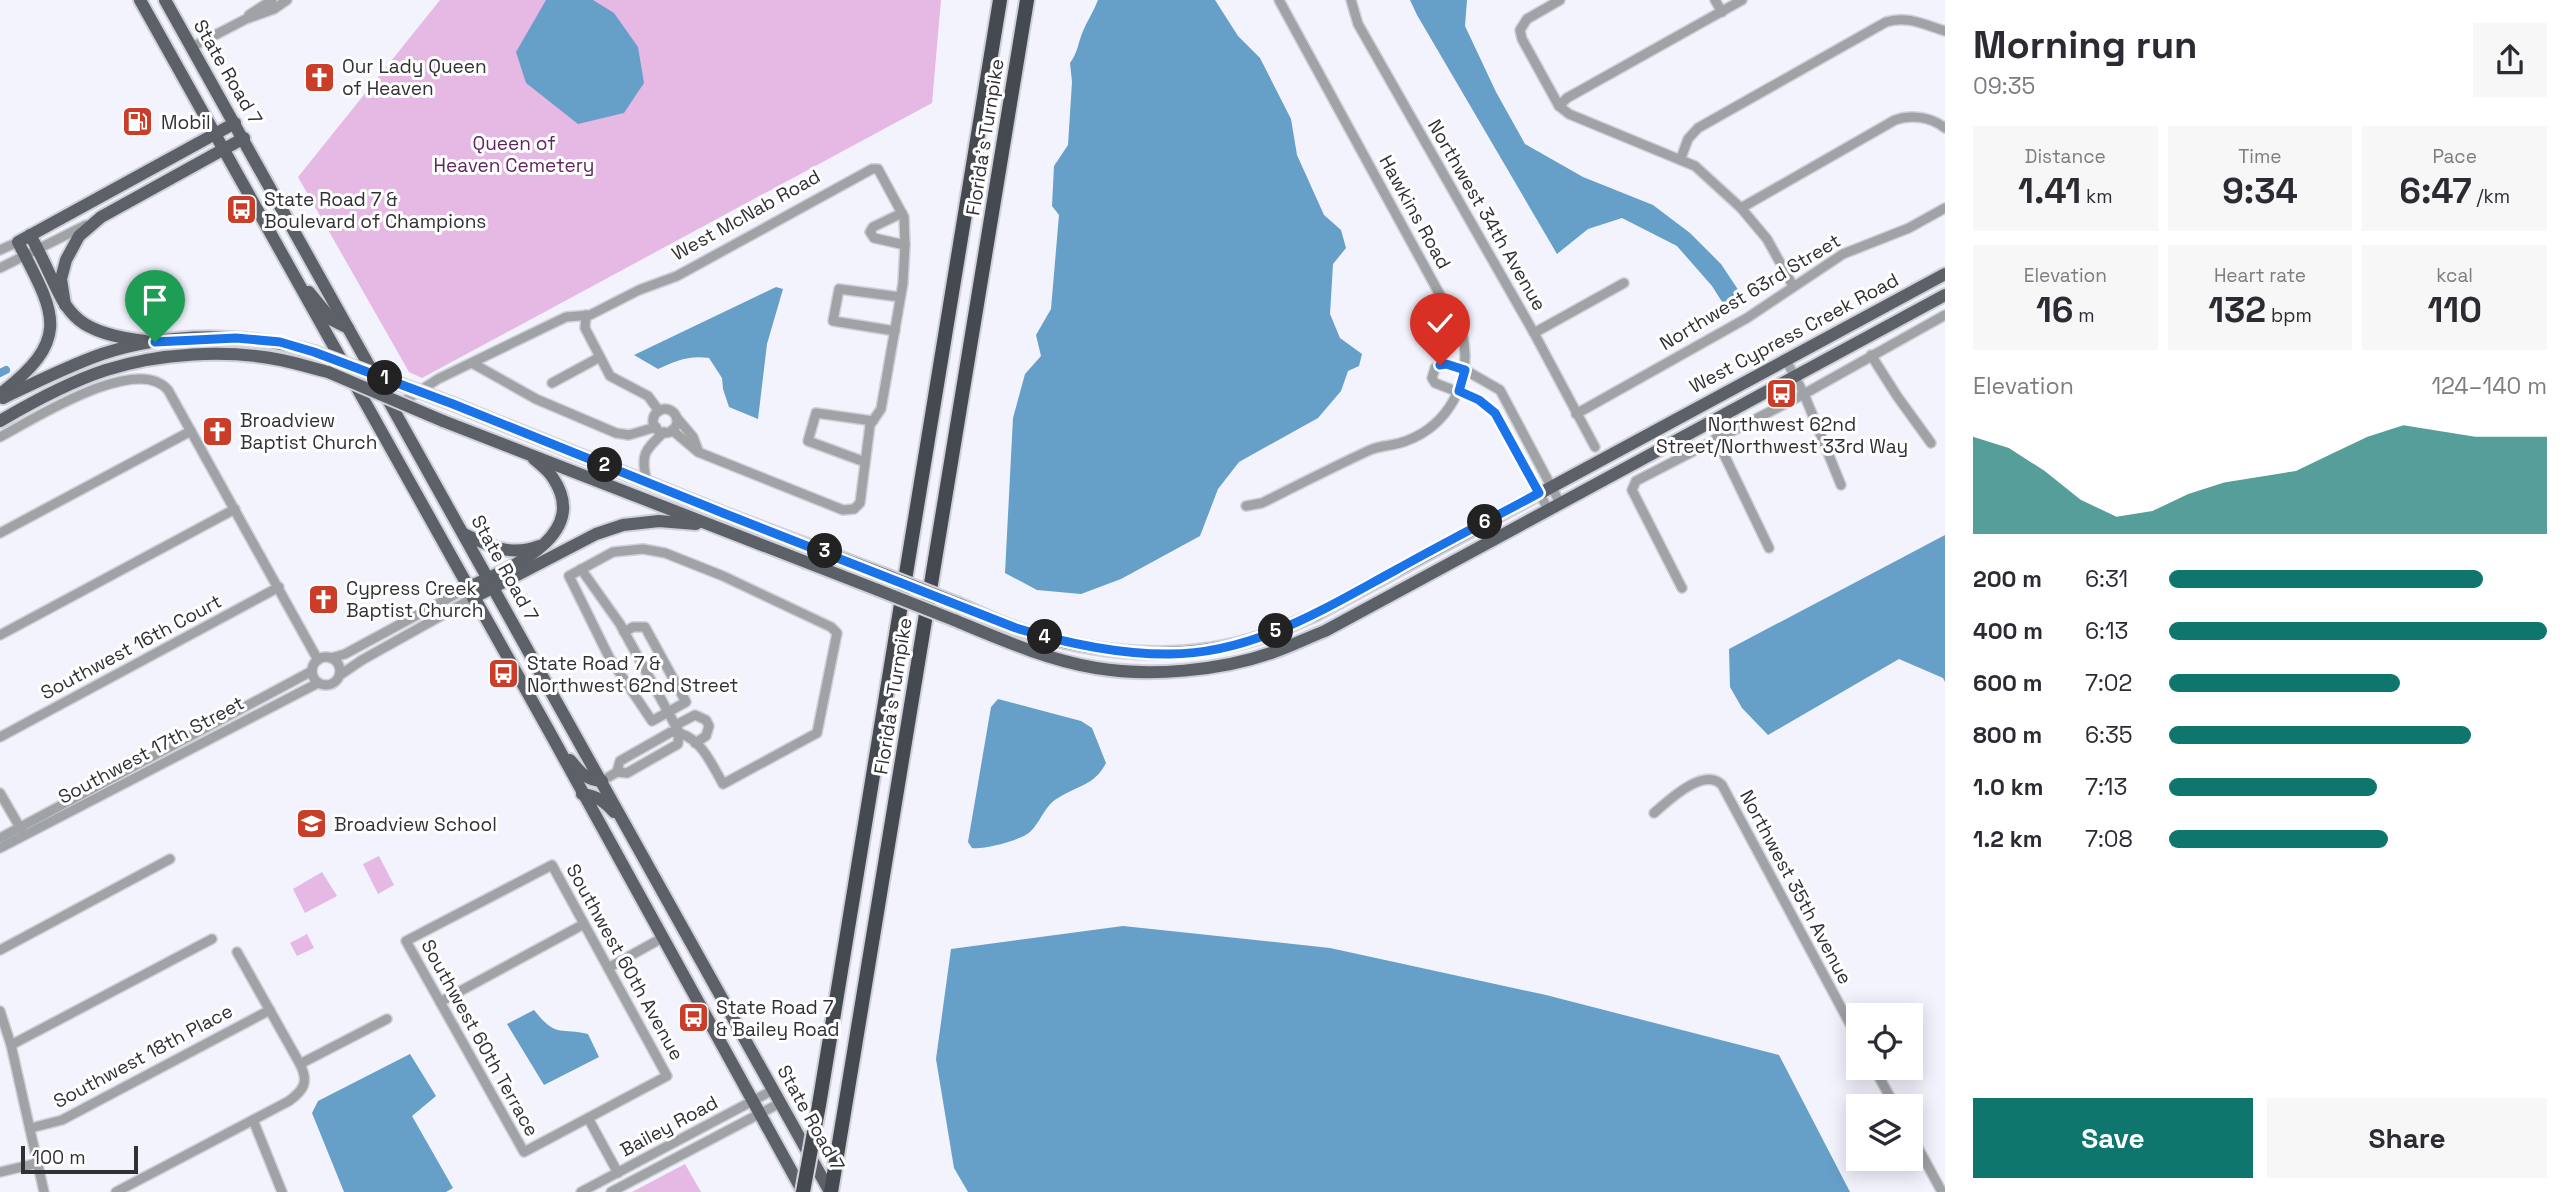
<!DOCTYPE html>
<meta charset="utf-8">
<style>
body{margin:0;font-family:"Space Grotesk",sans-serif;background:#f7f7f7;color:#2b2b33;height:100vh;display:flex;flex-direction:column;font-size:26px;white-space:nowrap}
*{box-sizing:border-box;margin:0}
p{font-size:23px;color:#7c7c81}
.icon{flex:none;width:38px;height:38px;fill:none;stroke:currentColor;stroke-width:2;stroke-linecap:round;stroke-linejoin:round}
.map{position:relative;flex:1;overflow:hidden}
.sheet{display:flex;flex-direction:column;background:#fff;width:630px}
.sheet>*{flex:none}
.tools{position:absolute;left:1846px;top:1003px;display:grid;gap:14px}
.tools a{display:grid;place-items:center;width:77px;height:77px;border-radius:0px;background:#fff;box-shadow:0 4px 18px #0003;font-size:35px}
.scale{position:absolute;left:21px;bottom:18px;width:117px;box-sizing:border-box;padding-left:7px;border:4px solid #313135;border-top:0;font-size:19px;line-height:24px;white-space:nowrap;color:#313135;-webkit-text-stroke:5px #fff;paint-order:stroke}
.pin{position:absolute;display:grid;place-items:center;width:60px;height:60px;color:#fff;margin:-72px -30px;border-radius:50% 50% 50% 0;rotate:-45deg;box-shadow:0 0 7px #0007}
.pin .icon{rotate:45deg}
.km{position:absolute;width:35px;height:35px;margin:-18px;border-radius:50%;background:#222;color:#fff;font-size:19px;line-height:35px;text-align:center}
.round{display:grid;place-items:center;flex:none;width:74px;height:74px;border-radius:0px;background:#f7f7f7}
.overview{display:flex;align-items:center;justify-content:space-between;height:119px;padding:0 28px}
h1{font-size:38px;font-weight:700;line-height:52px}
.metrics{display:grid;grid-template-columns:repeat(3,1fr);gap:10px;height:119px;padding:7px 28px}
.metrics div{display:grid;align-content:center;border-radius:0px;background:#f7f7f7;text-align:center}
.metrics b{font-size:35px;font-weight:700}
.metrics small{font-size:19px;font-weight:400}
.metrics p{font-size:19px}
.chart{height:196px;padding:14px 28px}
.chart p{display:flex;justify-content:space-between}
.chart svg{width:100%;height:126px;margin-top:7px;fill:#0f766e;opacity:.7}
.cta{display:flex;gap:14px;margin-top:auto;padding:14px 28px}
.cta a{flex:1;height:80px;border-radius:0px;background:#0f766e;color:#fff;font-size:28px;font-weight:700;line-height:80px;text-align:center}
.cta a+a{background:#f7f7f7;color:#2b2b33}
ul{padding:0 28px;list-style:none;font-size:23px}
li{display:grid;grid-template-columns:112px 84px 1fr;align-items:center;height:52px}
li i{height:18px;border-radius:9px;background:#0f766e}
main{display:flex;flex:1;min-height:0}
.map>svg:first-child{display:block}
</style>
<main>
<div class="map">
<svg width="1945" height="1192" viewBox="0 0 1945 1192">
<rect width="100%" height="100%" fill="#f2f3fd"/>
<g fill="#e6b9e5">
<polygon points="440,0 941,0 932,103 422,378 409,372 298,177"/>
<polygon points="379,856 394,885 378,894 363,864"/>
<polygon points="322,872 337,896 305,913 293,889"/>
<polygon points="307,934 314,948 297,956 290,943"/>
<polygon points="685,1164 701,1192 632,1192"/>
</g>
<g fill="#669fc8">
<polygon points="546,0 593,0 614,13 638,47 644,83 624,113 578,124 526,83 516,52"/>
<path d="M1098 0H1215L1238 36 1260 58 1291 119 1297 155 1324 215 1341 230 1346 248 1333 264 1330 314 1340 338 1362 354 1359 366 1348 371 1341 391 1318 418 1239 462 1218 489 1200 536 1121 579 1081 594 1037 590 1005 573 1013 418 1025 374 1041 356 1036 335 1051 309 1059 215 1052 206 1054 166 1068 145 1072 82 1070 63C1078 52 1078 43 1083 31 1087 21 1094 11 1098 0Z"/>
<polygon points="1410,0 1467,0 1465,26 1496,92 1525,144 1583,177 1653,205 1690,233 1721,264 1741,294 1726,308 1712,286 1677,246 1622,218 1588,229 1557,254 1417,15"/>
<path d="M776 287 783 289 767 344 758 419 729 407 723 389 722 378 709 358C689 355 675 361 658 369L634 355Z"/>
<polygon points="1945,535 1945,682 1943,678 1899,659 1768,735 1742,708 1730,687 1729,649"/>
<path d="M998 699 1081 721 1092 728 1106 763C1094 786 1078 785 1058 798 1044 806 1041 822 1030 832 1021 840 984 850 972 848L968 842 991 707Z"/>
<polygon points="1123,926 1330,948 1546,995 1779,1055 1850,1192 968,1192 954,1168 936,1059 951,949"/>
<path d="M534 1010C557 1039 559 1027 588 1034L599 1057 544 1085 507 1024Z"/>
<polygon points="410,1054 436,1096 412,1116 453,1188 446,1192 344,1192 312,1113 318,1101"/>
</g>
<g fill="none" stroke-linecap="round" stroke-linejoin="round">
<polyline stroke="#669fc8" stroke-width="8" points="0,373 6,370"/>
<defs>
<g id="minor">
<polyline points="1351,0 1358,24 1534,333 1595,447"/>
<polyline points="1560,0 1527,19 1520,30 1522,39 1559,106 1569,114 1695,166 1741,208 1767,239 1793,286"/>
<polyline points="1715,0 1722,12"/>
<polyline points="249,15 272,0"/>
<polyline points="192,47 246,19 274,9 287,0"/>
<polyline points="1559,106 1567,98 1742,0"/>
<path d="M1681 158 1688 139 1698 128 1886 22C1907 15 1925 25 1945 31"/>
<path d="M1741 208 1895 120C1911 114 1931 117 1945 128"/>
<polyline points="902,213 873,227 870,232 874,238 905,245"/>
<polyline points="0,250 18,242"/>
<polyline points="0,268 86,225"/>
<polyline points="586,315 585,328 610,376 648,396 659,411"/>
<polyline points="895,331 833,321 839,289 900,297"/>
<polyline points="1534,333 1624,283"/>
<polyline points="1871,355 1897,396 1931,443"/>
<polyline points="1786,360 1804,394 1841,485"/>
<polyline points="472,363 536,399 616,433 629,435 656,427"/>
<polyline points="552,383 600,357"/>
<polyline points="398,405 438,379 566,317 590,315 639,290 677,276 872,169 878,169 904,217 905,245 903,283 881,409 870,425 860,503 854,509 843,510 698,452 672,430"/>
<circle cx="665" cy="421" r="12"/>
<polyline points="1576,414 1747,318 1843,254 1909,228 1945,208"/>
<polyline points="677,418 693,437 698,450"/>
<path d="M0 437C34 419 137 353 168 390L318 660"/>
<polyline points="1716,438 1769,548"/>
<polyline points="865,462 808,441 816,413 873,421"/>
<path d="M647 482C640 455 644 451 664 432"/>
<path d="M1246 506 1262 503C1298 485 1333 467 1370 450 1381 445 1394 446 1406 441 1449 425 1472 381 1463 337L1279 0"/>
<polyline points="1548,509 1495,413 1479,400 1435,383 1432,378 1435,368 1446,364 1465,370 1500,390 1560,503"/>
<polyline points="0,533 191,431"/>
<polyline points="581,569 620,624 679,732 678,744 627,773 617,772 602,781"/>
<polyline points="1682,588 1632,490 1636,481 1804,394 1945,315"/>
<polyline points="0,635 235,509"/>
<circle cx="326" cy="671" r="14"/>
<polyline points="331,658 345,654 467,588"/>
<polyline points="340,675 362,660 473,598"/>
<polyline points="676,725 695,715 706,720 709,726 706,736 695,743"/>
<polyline points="0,737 279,587"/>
<path d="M617 772 620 761 671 732C699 733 711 763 723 784L817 733 837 633 831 627 723 576 665 553 643 549 613 552 569 576 609 657 652 721 686 702 645 627H633L624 632"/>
<polyline points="0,793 22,831"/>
<path d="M1654 813C1668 801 1704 766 1722 785L1858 1039"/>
<polyline points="0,838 312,671"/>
<polyline points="0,848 318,683"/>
<polygon points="552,865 667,1076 524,1152 406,941"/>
<polyline points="0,950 170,859"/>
<polyline points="237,952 300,1064"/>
<polyline points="608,968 662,938"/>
<polyline points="440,1002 584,924"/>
<polyline points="0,1011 11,1045 44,1192"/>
<polyline points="11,1045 212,939"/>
<polyline points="1874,1068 1895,1106"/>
<polyline points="588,1118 618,1173"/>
<polyline points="253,1120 282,1192"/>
<polyline points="31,1128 62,1120 270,1010"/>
<polyline points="1911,1135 1942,1192"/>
<polyline points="0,1172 38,1163"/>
<path d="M116 1192 289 1101C304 1090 309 1082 300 1064L387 1019"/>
<polyline points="581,1192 773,1090"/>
<polyline points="611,1192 780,1103"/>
</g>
<g id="major">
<polyline points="140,0 549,731 803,1192"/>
<polyline points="165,0 830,1192"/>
<path d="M30 235C68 302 57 331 145 341"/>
<polyline points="309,292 332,320 348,328"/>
<polyline points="65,305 61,279 66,260 79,236 101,217 244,138"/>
<path d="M0 394C73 338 55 314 18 242L235 123"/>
<path d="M3 398C36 382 68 366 102 354 169 332 246 332 314 352"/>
<polyline points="453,404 723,513 886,575"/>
<path d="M0 421C34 401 69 382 106 370 160 353 226 349 281 360 296 363 312 368 328 372"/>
<polyline points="443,421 878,590"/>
<path d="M464 534C489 546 511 557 539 546"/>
<path d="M467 588C507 569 592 537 553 478 549 471 541 465 534 459"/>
<polyline points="473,598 596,534 623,525 659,521 696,524"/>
<path d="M959 604C978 612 998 622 1018 629 1096 655 1182 663 1261 637 1279 631 1297 622 1315 615L1945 274"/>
<path d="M954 620C1000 639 1047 660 1096 668 1149 677 1220 671 1271 653 1289 647 1307 638 1325 631L1945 295"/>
<path d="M570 760C580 772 586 780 602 781"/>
<path d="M582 794C597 796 604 801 614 812"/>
</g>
<g id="highway">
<polyline points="819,1105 1000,0"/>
<polyline points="831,1192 1027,0"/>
</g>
</defs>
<use href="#minor" stroke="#cfd0d9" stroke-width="12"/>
<use href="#major" stroke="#cfd0d9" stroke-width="16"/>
<use href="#highway" stroke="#cfd0d9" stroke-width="18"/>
<use href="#minor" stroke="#a0a3a6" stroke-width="9"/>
<use href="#major" stroke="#5c6067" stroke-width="12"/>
<use href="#highway" stroke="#454950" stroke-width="14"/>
<defs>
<g id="major-bridge">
<polyline points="314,352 453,404"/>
<polyline points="328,372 443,421"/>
<polyline points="886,575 959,604"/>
<polyline points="878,590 954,620"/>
</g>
<polyline id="highway-bridge" points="803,1192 819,1105"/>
</defs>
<use href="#major-bridge" stroke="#cfd0d9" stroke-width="16" stroke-linecap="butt"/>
<use href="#highway-bridge" stroke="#cfd0d9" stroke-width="18" stroke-linecap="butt"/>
<use href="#major-bridge" stroke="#5c6067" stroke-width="12"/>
<use href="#highway-bridge" stroke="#454950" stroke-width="14"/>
</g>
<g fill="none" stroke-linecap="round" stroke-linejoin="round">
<defs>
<path id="route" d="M155 342 236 338 280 342 314 352 453 404 723 513 1016 628C1065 643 1116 654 1167 654 1251 655 1324 609 1394 571 1442 544 1491 519 1539 493L1495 413 1479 400 1459 391 1465 370 1446 364 1440 365"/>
</defs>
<use href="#route" stroke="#fff" stroke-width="14"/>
<use href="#route" stroke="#1a73e8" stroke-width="9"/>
</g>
<defs>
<symbol id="church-square" viewBox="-11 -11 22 22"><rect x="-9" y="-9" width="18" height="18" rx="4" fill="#ca3e29" stroke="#fff"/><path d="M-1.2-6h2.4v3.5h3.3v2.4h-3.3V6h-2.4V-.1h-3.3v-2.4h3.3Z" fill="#fff"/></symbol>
<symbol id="fuel-square" viewBox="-11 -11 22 22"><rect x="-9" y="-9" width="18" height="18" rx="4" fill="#ca3e29" stroke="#fff"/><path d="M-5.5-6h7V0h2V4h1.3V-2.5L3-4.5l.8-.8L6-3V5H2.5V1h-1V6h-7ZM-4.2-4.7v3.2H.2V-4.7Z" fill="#fff"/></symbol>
<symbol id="bus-square" viewBox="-11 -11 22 22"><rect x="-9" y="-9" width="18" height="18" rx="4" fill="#ca3e29" stroke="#fff"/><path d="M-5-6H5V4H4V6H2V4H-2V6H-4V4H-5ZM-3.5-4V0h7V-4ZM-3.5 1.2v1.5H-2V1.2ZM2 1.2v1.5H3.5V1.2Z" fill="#fff"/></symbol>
<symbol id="school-square" viewBox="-11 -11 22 22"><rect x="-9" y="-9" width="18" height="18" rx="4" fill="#ca3e29" stroke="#fff"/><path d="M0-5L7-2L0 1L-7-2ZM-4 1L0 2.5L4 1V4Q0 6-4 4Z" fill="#fff"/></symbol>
</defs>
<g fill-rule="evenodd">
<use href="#church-square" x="302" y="60" width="35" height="35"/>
<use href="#fuel-square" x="120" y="104" width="35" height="35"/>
<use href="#bus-square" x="224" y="192" width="35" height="35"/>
<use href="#bus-square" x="1764" y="376" width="35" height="35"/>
<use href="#church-square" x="200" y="414" width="35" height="35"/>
<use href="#church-square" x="306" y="582" width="35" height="35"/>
<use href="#bus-square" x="486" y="656" width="35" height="35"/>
<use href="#school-square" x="294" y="806" width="35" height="35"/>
<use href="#bus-square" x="676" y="1000" width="35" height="35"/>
</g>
<g text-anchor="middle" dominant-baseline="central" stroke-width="6" stroke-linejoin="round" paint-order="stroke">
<g font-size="19" fill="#313135" stroke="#fff" text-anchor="start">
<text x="342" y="66">Our Lady Queen<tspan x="342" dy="22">of Heaven</tspan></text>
<text x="161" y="122">Mobil</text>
<text x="264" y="199">State Road 7 &amp;<tspan x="264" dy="22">Boulevard of Champions</tspan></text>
<text x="240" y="420">Broadview<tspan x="240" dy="22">Baptist Church</tspan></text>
<text x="1782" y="424" text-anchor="middle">Northwest 62nd<tspan x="1782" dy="22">Street/Northwest 33rd Way</tspan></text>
<text x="346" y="588">Cypress Creek<tspan x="346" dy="22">Baptist Church</tspan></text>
<text x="527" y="663">State Road 7 &amp;<tspan x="527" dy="22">Northwest 62nd Street</tspan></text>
<text x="334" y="824">Broadview School</text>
<text x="716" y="1007">State Road 7<tspan x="716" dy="22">&amp; Bailey Road</tspan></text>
</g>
<g font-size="19" fill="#313135" stroke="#fff">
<text transform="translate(228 72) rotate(60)">State Road 7</text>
<text transform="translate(985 137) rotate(-81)">Florida's Turnpike</text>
<text transform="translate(1415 212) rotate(61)">Hawkins Road</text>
<text transform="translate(746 215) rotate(-29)">West McNab Road</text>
<text transform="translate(1487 215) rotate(60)">Northwest 34th Avenue</text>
<text transform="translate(1750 292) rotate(-31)">Northwest 63rd Street</text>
<text transform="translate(1794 333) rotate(-28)">West Cypress Creek Road</text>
<text transform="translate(505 568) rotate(61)">State Road 7</text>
<text transform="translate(131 647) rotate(-28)">Southwest 16th Court</text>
<text transform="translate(893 696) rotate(-81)">Florida's Turnpike</text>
<text transform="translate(151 750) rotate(-28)">Southwest 17th Street</text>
<text transform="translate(1796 887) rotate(62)">Northwest 35th Avenue</text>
<text transform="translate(625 962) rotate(61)">Southwest 60th Avenue</text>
<text transform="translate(480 1038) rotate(61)">Southwest 60th Terrace</text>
<text transform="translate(143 1056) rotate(-28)">Southwest 18th Place</text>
<text transform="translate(811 1118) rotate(61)">State Road 7</text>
<text transform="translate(669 1126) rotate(-28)">Bailey Road</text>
</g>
<g font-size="19" fill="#5f2660" stroke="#fff">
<text x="514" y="143">Queen of<tspan x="514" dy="22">Heaven Cemetery</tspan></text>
</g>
</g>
</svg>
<div class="tools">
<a><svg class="icon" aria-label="locate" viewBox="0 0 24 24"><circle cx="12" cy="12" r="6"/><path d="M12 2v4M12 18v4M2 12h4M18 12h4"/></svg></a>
<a><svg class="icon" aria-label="layers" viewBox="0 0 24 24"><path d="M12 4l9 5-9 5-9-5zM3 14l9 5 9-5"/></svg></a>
</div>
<div class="scale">100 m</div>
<div class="pin" style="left:155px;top:342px;background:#1e9e55"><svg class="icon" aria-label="arrive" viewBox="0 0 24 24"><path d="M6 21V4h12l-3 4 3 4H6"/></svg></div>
<div class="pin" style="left:1440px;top:365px;background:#d93025"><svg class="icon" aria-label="check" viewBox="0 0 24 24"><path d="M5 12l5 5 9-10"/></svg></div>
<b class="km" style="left:385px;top:378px">1</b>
<b class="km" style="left:605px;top:465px">2</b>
<b class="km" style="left:825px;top:551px">3</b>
<b class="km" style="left:1045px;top:637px">4</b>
<b class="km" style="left:1276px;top:631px">5</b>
<b class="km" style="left:1485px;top:522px">6</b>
</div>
<section class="sheet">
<div class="overview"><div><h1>Morning run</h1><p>09:35</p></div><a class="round"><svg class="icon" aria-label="share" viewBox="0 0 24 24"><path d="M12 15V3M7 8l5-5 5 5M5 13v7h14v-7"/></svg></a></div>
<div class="metrics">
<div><p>Distance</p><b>1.41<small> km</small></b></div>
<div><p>Time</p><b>9:34</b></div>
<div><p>Pace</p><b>6:47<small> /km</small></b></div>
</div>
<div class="metrics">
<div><p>Elevation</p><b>16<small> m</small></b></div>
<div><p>Heart rate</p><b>132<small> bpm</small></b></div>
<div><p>kcal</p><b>110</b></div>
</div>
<div class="chart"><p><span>Elevation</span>124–140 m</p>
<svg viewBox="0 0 160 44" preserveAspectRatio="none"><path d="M0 44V10L10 14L20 22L30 32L40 38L50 36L60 30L70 26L80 24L90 22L100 16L110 10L120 6L130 8L140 10L150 10L160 10V44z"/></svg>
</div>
<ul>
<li><b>200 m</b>6:31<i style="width:83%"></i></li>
<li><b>400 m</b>6:13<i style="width:100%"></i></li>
<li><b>600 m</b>7:02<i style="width:61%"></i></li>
<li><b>800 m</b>6:35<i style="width:80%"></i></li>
<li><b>1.0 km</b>7:13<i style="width:55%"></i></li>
<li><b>1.2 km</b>7:08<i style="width:58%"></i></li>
</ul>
<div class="cta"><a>Save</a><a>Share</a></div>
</section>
</main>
